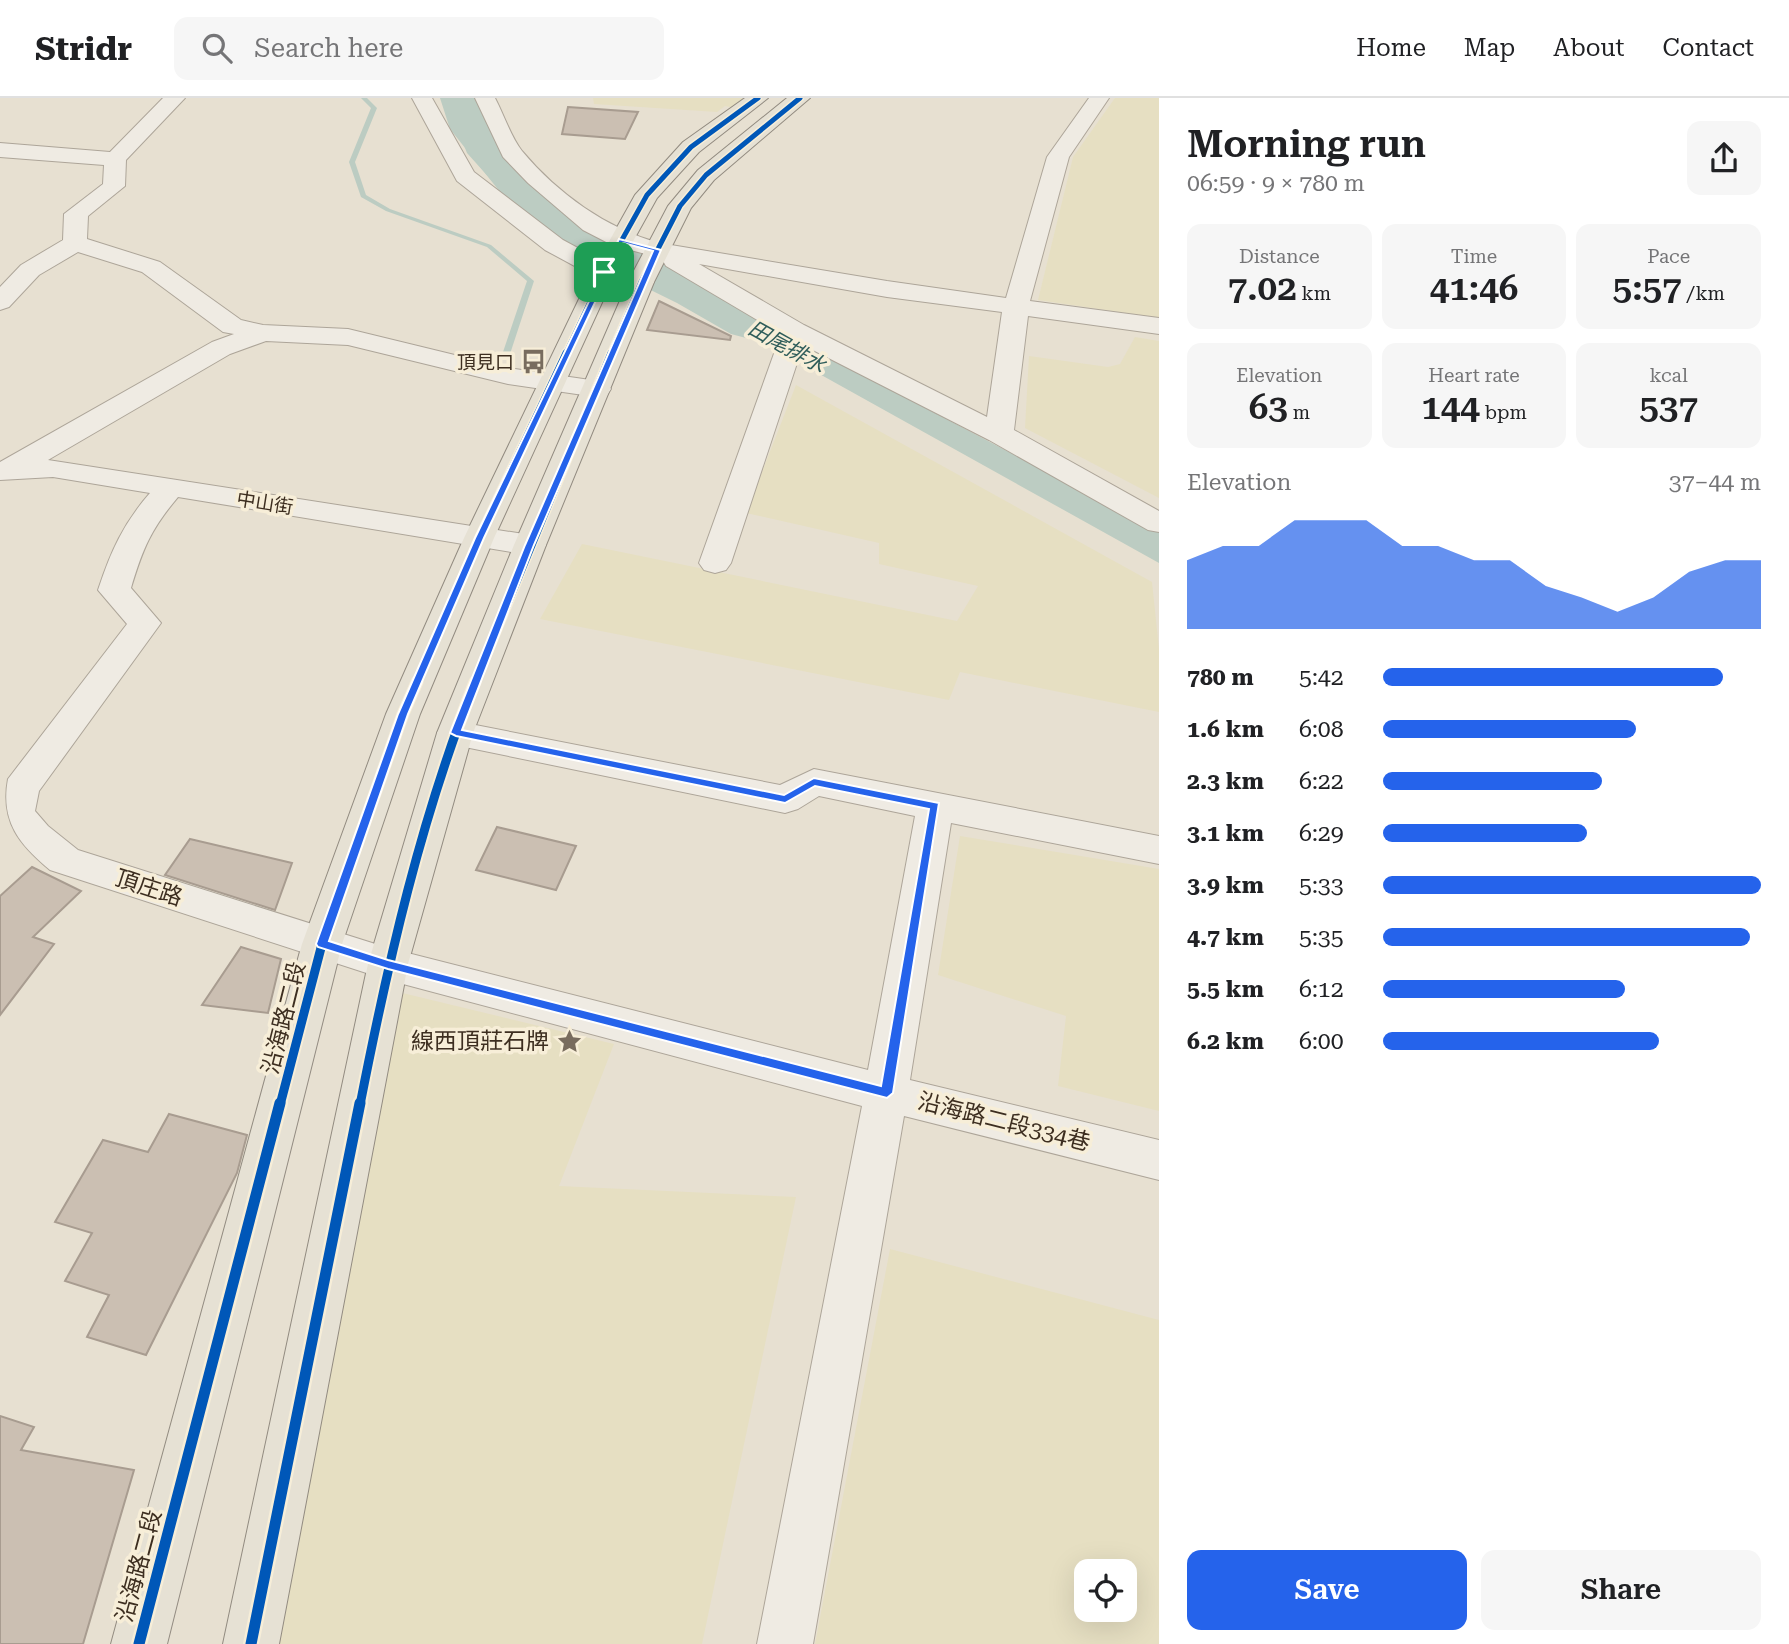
<!DOCTYPE html>
<meta charset="utf-8">
<style>
body{margin:0;font-family:"Roboto Serif","Noto Sans TC",serif;background:#f6f6f6;color:#202124;height:100vh;display:flex;flex-direction:column;font-size:26px;white-space:nowrap}
*{box-sizing:border-box;margin:0}
p{font-size:23px;color:#757577}
.icon{flex:none;width:38px;height:38px;fill:none;stroke:currentColor;stroke-width:2;stroke-linecap:round;stroke-linejoin:round}
.map{position:relative;flex:1;overflow:hidden}
.side{display:flex;flex-direction:column;background:#fff;width:630px}
.side>*{flex:none}
.buttons{position:absolute;left:1074px;top:1461px;display:grid;gap:14px}
.buttons a{display:grid;place-items:center;width:63px;height:63px;border-radius:14px;background:#fff;box-shadow:0 7px 28px #0002;font-size:35px}
.pin{position:absolute;display:grid;place-items:center;width:60px;height:60px;color:#fff;margin:-30px;border-radius:14px;box-shadow:0 4px 10px #0006}
.round{display:grid;place-items:center;flex:none;width:74px;height:74px;border-radius:14px;background:#f6f6f6}
.head{display:flex;align-items:center;justify-content:space-between;height:119px;padding:0 28px}
h1{font-size:38px;font-weight:600;line-height:52px}
.metrics{display:grid;grid-template-columns:repeat(3,1fr);gap:10px;height:119px;padding:7px 28px}
.metrics div{display:grid;align-content:center;border-radius:14px;background:#f6f6f6;text-align:center}
.metrics b{font-size:35px;font-weight:600}
.metrics small{font-size:19px;font-weight:400}
.metrics p{font-size:19px}
.chart{height:196px;padding:14px 28px}
.chart p{display:flex;justify-content:space-between}
.chart svg{width:100%;height:126px;margin-top:7px;fill:#2563eb;opacity:.7}
.cta{display:flex;gap:14px;margin-top:auto;padding:14px 28px}
.cta a{flex:1;height:80px;border-radius:14px;background:#2563eb;color:#fff;font-size:28px;font-weight:600;line-height:80px;text-align:center}
.cta a+a{background:#f6f6f6;color:#202124}
ul{padding:0 28px;list-style:none;font-size:23px}
li{display:grid;grid-template-columns:112px 84px 1fr;align-items:center;height:52px}
li i{height:18px;border-radius:9px;background:#2563eb}
header{display:flex;align-items:center;gap:42px;box-sizing:border-box;height:98px;padding:0 35px;background:#fff;border-bottom:2px solid #e0e0e0}
header strong{font-size:33px}
nav{display:flex;gap:38px;margin-inline-start:auto;font-size:24px}
.search{width:490px;height:63px;background:#f6f6f6;display:flex;align-items:center;gap:18px;box-sizing:border-box;padding:0 24px;border-radius:14px;color:#757577;font-size:26px}
main{display:flex;flex:1;min-height:0}
.map>svg:first-child{display:block}
</style>
<header>
<strong>Stridr</strong>
<div class="search"><svg class="icon" aria-label="search" viewBox="0 0 24 24"><circle cx="10" cy="10" r="6"/><path d="M15 15l6 6"/></svg>Search here</div>
<nav><a>Home</a><a>Map</a><a>About</a><a>Contact</a></nav>
</header>
<main>
<div class="map">
<svg width="1159" height="1546" viewBox="0 0 1159 1546">
<rect width="100%" height="100%" fill="#e7e0d1"/>
<g fill="#e6dfc2" fill-rule="evenodd">
<polygon points="593,0 750,0 739,11 725,8 717,14 594,6"/>
<polygon points="1115,0 1159,0 1159,220 1038,202 1073,59"/>
<polygon points="1135,239 1159,243 1159,400 1025,330 1029,258 1108,269 1120,266"/>
<polygon points="796,287 1152,484 1159,551 1159,614 960,574 949,602 540,521 582,446 957,523 978,488 879,466 879,445 746,415"/>
<polygon points="960,738 1159,771 1159,1013 1058,988 1066,918 938,877"/>
<polygon points="390,892 614,946 559,1088 796,1099 702,1546 246,1546"/>
<path d="M890 1151 1159 1222V1546H815ZM1087 1474H1125V1512H1087Z"/>
</g>
<g fill="#bcccc2">
<polygon points="445,0 478,0 495,34 597,137 587,155 552,139 526,121 467,55"/>
<polygon points="673,177 1159,433 1159,465 717,219 664,193"/>
</g>
<g fill="none" stroke-linecap="round" stroke-linejoin="round">
<polygon fill="#bcccc2" fill-rule="evenodd" points="361,0 367,0 377,10 355,64 366,97 390,111 491,147 534,183 509,259 502,257 527,183 487,149 386,113 361,99 349,64 371,10"/>
<polygon fill="#bcccc2" fill-rule="evenodd" points="440,0 474,0 485,29 559,117 707,187 761,218 767,227 761,236 746,240 731,236 677,205 531,133 450,31"/>
</g>
<g fill="#cbbfb2" stroke="#a89c90" stroke-width="2">
<polygon points="568,9 638,14 625,41 562,36"/>
<polygon points="659,203 731,238 730,242 647,232"/>
<polygon points="497,729 576,748 556,792 476,772"/>
<polygon points="190,741 292,765 275,812 165,777"/>
<polygon points="32,769 81,793 33,839 54,846 0,917 0,798"/>
<polygon points="241,849 281,861 268,915 202,907"/>
<polygon points="169,1016 247,1037 237,1075 146,1257 87,1239 109,1197 65,1183 92,1135 55,1124 103,1042 148,1054"/>
<polygon points="0,1318 34,1329 21,1352 134,1372 83,1546 0,1546"/>
</g>
<g fill="none" stroke-linecap="round" stroke-linejoin="round">
<defs>
<g id="minor">
<path d="M163 0H185L126 62 125 88 88 118 87 141 160 164 241 222 263 227 348 231 508 270 597 283 607 285 611 291 607 297 597 299 508 286 348 247 266 243 230 256 48 362 530 437 541 440 546 447 541 454 530 457 178 399C151 431 143 450 131 490L161 525 39 693 35 713 48 728 78 752 388 850 868 972 915 718 819 698 798 711 785 715 455 647 443 644 437 635 443 626 455 623 780 687 814 671 1159 738V766L951 725 910 982 1159 1042V1082L904 1018 813 1546H757L862 1008 388 882 50 772C20 747 0 724 8 681L127 526 98 492C111 453 123 426 150 395L53 379 0 382V364L212 244 234 236 223 234 142 174 78 154 39 177 9 209 0 212V189L21 167 63 142 64 116 103 86 104 67 0 59V45L110 54Z"/>
<polygon points="412,0 432,0 474,74 563,142 613,169 650,179 654,184 650,189 641,192 595,179 545,152 457,83"/>
<path d="M475 0H495C504 17 511 39 522 53 558 96 606 130 659 145L887 183 1006 200 1047 59 1089 0H1109L1069 59 1030 203 1159 220V236L1028 218 1014 332 1159 413V434L1148 432 989 342 803 247 731 465 726 472 715 475 704 472 699 465 781 236 666 168 663 163 664 161 612 147 583 132 528 85 503 59ZM699 166 887 199 1002 214 987 319 804 227Z"/>
</g>
<g id="major">
<polygon points="745,0 768,0 699,54 657,100 616,174 494,440 420,616 342,846 167,1546 111,1546 302,846 386,616 464,440 592,174 635,97 683,44"/>
<polygon points="787,0 810,0 714,82 691,110 654,184 546,447 473,635 408,866 279,1546 223,1546 368,866 437,635 514,447 628,184 668,108 698,72"/>
</g>
</defs>
<use href="#minor" stroke="#ada599" stroke-width="2"/>
<use href="#major" stroke="#928b80" stroke-width="2"/>
<use href="#minor" fill="#efebe3" fill-rule="evenodd"/>
<use href="#major" fill="#e6e1d4" fill-rule="evenodd"/>
<defs>
<g id="cycleway-far3">
<polyline points="565,257 604,174 647,97 691,49 758,0"/>
<polyline points="610,257 641,184 680,108 706,77 800,0"/>
</g>
<g id="cycleway-far2">
<polyline points="416,586 479,440 566,255"/>
<polyline points="475,586 611,255"/>
</g>
<g id="cycleway-far1">
<polyline points="280,1007 322,846 403,616 417,584"/>
<path d="M360 1007C388 864 421 719 475 584"/>
</g>
<g id="cycleway">
<polyline points="139,1546 280,1005"/>
<polyline points="251,1546 360,1005"/>
</g>
</defs>
<use href="#cycleway-far3" stroke="#f7eed8" stroke-width="8"/>
<use href="#cycleway-far2" stroke="#f7eed8" stroke-width="10"/>
<use href="#cycleway-far1" stroke="#f7eed8" stroke-width="13"/>
<use href="#cycleway" stroke="#f7eed8" stroke-width="16"/>
<use href="#cycleway-far3" stroke="#0057b8" stroke-width="5"/>
<use href="#cycleway-far2" stroke="#0057b8" stroke-width="7"/>
<use href="#cycleway-far1" stroke="#0057b8" stroke-width="9"/>
<use href="#cycleway" stroke="#0057b8" stroke-width="11"/>
</g>
<path fill="#2563eb" stroke="#fff" stroke-width="2" fill-rule="evenodd" d="M619 141 661 152 534 447 462 632 784 697 814 680 939 705 893 995 887 1000 388 871 318 849 316 846 398 616 475 440ZM623 145 653 153 525 447 450 635 456 638 785 705 815 688 929 711 881 988 388 862 329 843 408 616 484 440Z"/>
<defs>
<symbol id="bus-bare" viewBox="-9 -9 18 18"><path d="M-5-6H5V4H4V6H2V4H-2V6H-4V4H-5ZM-3.5-4V0h7V-4ZM-3.5 1.2v1.5H-2V1.2ZM2 1.2v1.5H3.5V1.2Z" fill="#786c5e" stroke="#f7eed8" stroke-width="2.5" paint-order="stroke"/></symbol>
<symbol id="sight-bare" viewBox="-9 -9 18 18"><path d="M0-6L1.8-2.2L6-1.7L2.9 1.2L3.7 5.4L0 3.3L-3.7 5.4L-2.9 1.2L-6-1.7L-1.8-2.2Z" fill="#786c5e" stroke="#f7eed8" stroke-width="2.5" paint-order="stroke"/></symbol>
</defs>
<g fill-rule="evenodd">
<use href="#bus-bare" x="516" y="246" width="35" height="35"/>
<use href="#sight-bare" x="552" y="926" width="35" height="35"/>
</g>
<g text-anchor="middle" dominant-baseline="central" stroke-width="7" stroke-linejoin="round" paint-order="stroke">
<g font-size="19" fill="#3d2e20" stroke="#f7eed8" text-anchor="end">
<text x="514" y="264">頂見口</text>
</g>
<g font-size="19" fill="#3d2e20" stroke="#f7eed8">
<text transform="translate(265 405) rotate(9)">中山街</text>
</g>
<g font-size="21" font-style="italic" fill="#2f5d5a" stroke="#f7eed8">
<text transform="translate(787 249) rotate(29)">田尾排水</text>
</g>
<g font-size="23" fill="#3d2e20" stroke="#f7eed8">
<text transform="translate(149 790) rotate(18)">頂庄路</text>
<text transform="translate(284 920) rotate(-76)">沿海路二段</text>
<text transform="translate(1004 1024) rotate(14)">沿海路二段334巷</text>
<text transform="translate(139 1468) rotate(-75)">沿海路二段</text>
</g>
<g font-size="23" fill="#3d2e20" stroke="#f7eed8" text-anchor="end">
<text x="549" y="943">線西頂莊石牌</text>
</g>
</g>
</svg>
<div class="buttons">
<a><svg class="icon" aria-label="locate" viewBox="0 0 24 24"><circle cx="12" cy="12" r="6"/><path d="M12 2v4M12 18v4M2 12h4M18 12h4"/></svg></a>
</div>
<div class="pin" style="left:604px;top:174px;background:#1e9e55"><svg class="icon" aria-label="arrive" viewBox="0 0 24 24"><path d="M6 21V4h12l-3 4 3 4H6"/></svg></div>
</div>
<section class="side">
<div class="head"><div><h1>Morning run</h1><p>06:59 · 9 × 780 m</p></div><a class="round"><svg class="icon" aria-label="share" viewBox="0 0 24 24"><path d="M12 15V3M7 8l5-5 5 5M5 13v7h14v-7"/></svg></a></div>
<div class="metrics">
<div><p>Distance</p><b>7.02<small> km</small></b></div>
<div><p>Time</p><b>41:46</b></div>
<div><p>Pace</p><b>5:57<small> /km</small></b></div>
</div>
<div class="metrics">
<div><p>Elevation</p><b>63<small> m</small></b></div>
<div><p>Heart rate</p><b>144<small> bpm</small></b></div>
<div><p>kcal</p><b>537</b></div>
</div>
<div class="chart"><p><span>Elevation</span>37–44 m</p>
<svg viewBox="0 0 160 44" preserveAspectRatio="none"><path d="M0 44V20L10 15L20 15L30 6L40 6L50 6L60 15L70 15L80 20L90 20L100 29L110 33L120 38L130 33L140 24L150 20L160 20V44z"/></svg>
</div>
<ul>
<li><b>780 m</b>5:42<i style="width:90%"></i></li>
<li><b>1.6 km</b>6:08<i style="width:67%"></i></li>
<li><b>2.3 km</b>6:22<i style="width:58%"></i></li>
<li><b>3.1 km</b>6:29<i style="width:54%"></i></li>
<li><b>3.9 km</b>5:33<i style="width:100%"></i></li>
<li><b>4.7 km</b>5:35<i style="width:97%"></i></li>
<li><b>5.5 km</b>6:12<i style="width:64%"></i></li>
<li><b>6.2 km</b>6:00<i style="width:73%"></i></li>
</ul>
<div class="cta"><a>Save</a><a>Share</a></div>
</section>
</main>
